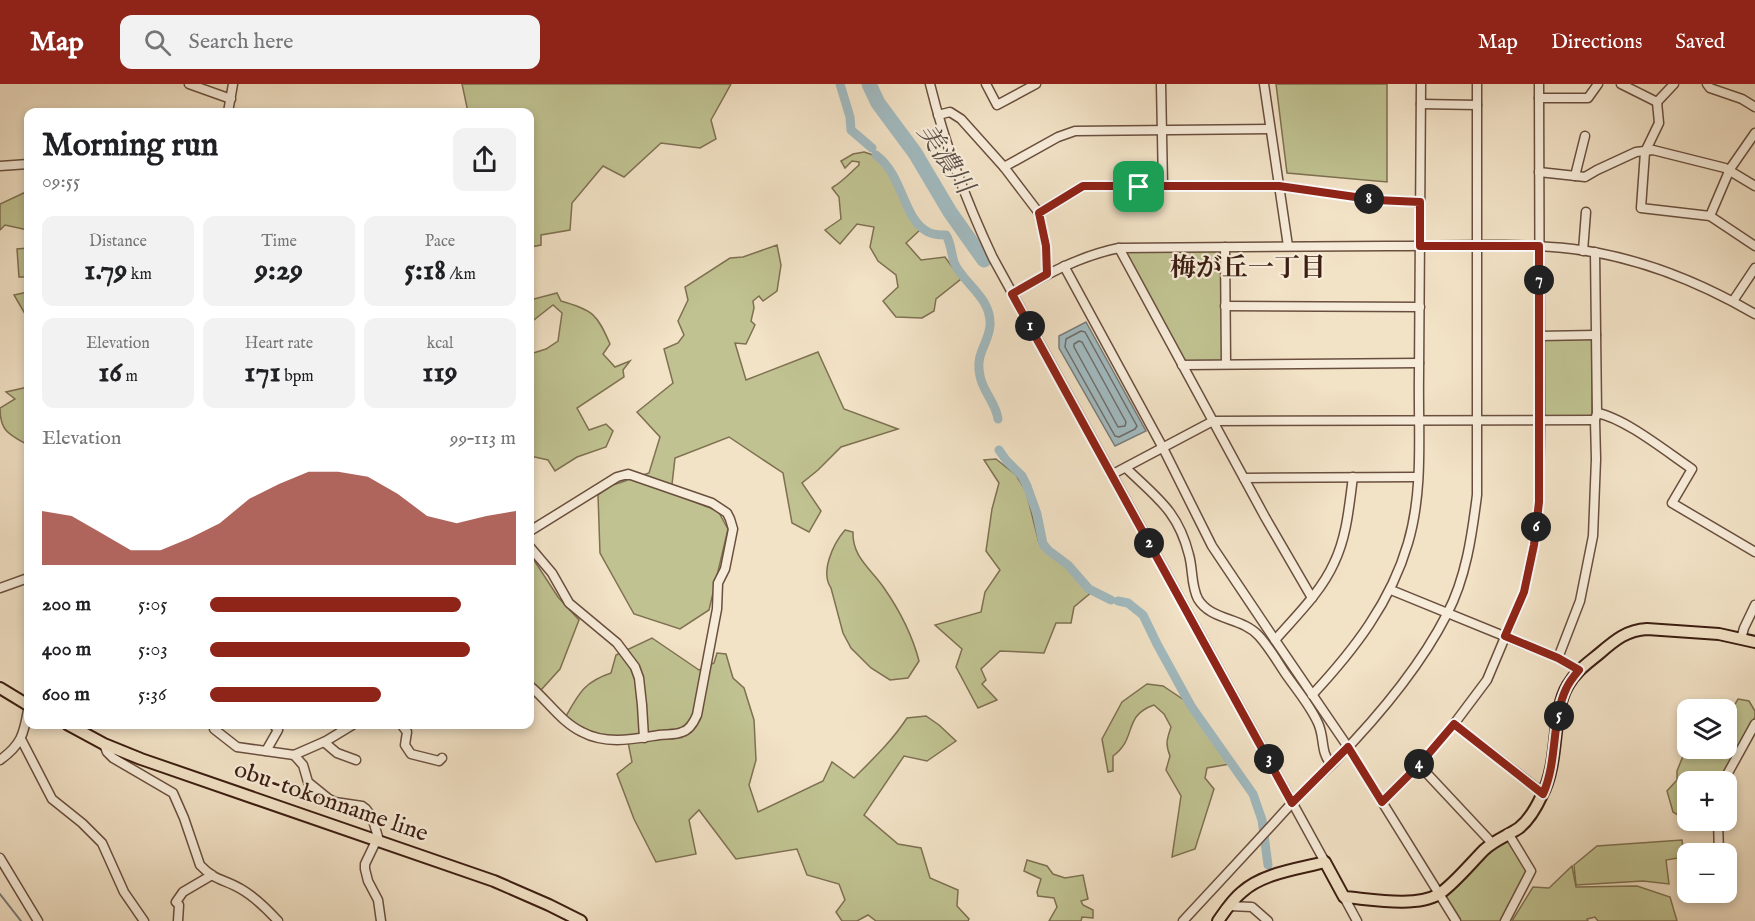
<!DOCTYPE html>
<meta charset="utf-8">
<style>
body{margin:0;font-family:"IM FELL English","Noto Serif JP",serif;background:#f2f2f2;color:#202124;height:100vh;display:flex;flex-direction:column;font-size:22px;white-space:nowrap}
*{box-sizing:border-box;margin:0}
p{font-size:20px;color:#757577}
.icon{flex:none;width:33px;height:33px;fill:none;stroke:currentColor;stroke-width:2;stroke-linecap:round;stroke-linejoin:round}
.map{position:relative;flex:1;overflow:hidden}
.side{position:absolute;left:24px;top:24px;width:510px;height:621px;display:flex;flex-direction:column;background:#fff;border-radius:12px;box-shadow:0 3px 9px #0003}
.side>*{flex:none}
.fabs{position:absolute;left:1677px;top:615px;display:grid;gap:12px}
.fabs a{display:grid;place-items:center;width:60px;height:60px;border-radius:12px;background:#fff;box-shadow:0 3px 9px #0003;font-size:30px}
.pin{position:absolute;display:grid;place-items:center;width:51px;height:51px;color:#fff;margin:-26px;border-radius:12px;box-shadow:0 3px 9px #0006}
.km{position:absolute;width:30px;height:30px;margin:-15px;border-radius:50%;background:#222;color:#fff;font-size:16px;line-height:30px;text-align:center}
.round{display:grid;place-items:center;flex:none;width:63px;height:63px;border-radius:12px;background:#f2f2f2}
.summary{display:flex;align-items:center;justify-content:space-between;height:102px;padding:0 18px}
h1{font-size:33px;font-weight:700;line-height:45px}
.metrics{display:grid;grid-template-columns:repeat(3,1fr);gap:9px;height:102px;padding:6px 18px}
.metrics div{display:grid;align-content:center;border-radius:12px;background:#f2f2f2;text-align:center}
.metrics b{font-size:30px;font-weight:700}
.metrics small{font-size:16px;font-weight:400}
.metrics p{font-size:16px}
.chart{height:168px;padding:12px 18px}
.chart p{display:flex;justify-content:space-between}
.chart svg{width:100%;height:108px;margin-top:6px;fill:#8f2418;opacity:.7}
ul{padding:0 18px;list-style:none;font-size:20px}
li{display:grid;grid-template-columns:96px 72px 1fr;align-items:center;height:45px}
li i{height:15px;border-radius:8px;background:#8f2418}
header{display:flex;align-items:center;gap:36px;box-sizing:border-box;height:84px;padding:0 30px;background:#8f2418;color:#fff}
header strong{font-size:28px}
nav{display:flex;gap:33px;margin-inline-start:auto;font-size:21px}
.search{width:420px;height:54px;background:#f2f2f2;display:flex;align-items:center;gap:15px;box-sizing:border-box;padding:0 21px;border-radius:12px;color:#757577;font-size:22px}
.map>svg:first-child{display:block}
</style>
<header>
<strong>Map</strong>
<div class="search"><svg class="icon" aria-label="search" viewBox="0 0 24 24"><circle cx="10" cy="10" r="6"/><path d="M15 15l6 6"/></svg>Search here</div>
<nav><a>Map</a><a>Directions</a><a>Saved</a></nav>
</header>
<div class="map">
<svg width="1755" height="837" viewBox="0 0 1755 837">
<rect width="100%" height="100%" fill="#f2e2c6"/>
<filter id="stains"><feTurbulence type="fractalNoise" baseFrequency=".00333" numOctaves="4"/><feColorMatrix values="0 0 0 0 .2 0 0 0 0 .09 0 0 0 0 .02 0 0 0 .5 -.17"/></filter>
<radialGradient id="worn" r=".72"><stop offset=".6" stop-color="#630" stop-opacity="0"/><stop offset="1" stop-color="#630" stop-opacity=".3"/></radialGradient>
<g fill="#c0c291" stroke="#7e7051" stroke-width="1.5">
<polygon points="462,0 731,0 711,36 716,55 700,64 661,59 624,93 603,82 572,119 570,146 541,151 541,161 530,163 530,28 468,28"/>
<polygon points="1276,0 1387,0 1387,98 1287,89"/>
<path d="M864 68 873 71 888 86 901 109 911 135 920 146 906 159 921 176 945 173 961 195 936 215 934 227 922 234 896 233 883 217 898 203 896 191 878 177 870 163 874 143 857 140 840 160 825 146 841 135 839 113 832 104 833 103C842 98 851 88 859 81V78L852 77 845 84 841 77 853 70Z"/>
<polygon points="28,107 28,146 5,141 0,146 0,120"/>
<polygon points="777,161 781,181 777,207 763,217 759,212 753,217 754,224 751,237 755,241 746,260 735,259 746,296 818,268 844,325 898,345 841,363 818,386 802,399 821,427 809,448 792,439 783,389 729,353 675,374 671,409 718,427 728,445 709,526 680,545 634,530 600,469 598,411 613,401 649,389 660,353 637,328 673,299 664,265 678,259 684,251 678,237 688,216 685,203 730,174 743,173"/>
<polygon points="1225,163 1226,280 1182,281 1119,164"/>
<polygon points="28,164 28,193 19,193 17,165"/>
<polygon points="28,208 28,235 14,211"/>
<path d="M557 209 561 217C593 226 597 230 610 260L603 270 615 283 630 277 623 286 624 293 577 324 589 346 606 340 613 347 606 363 577 373 555 387 548 376 530 372V270L546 265 558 257 562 229 553 221 530 239V216Z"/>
<polygon points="1546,254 1589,254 1592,257 1592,330 1589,333 1546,332 1543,329 1543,257"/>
<path d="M28 303V361C10 351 0 348 0 324L15 315 6 308Z"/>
<polygon points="996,375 1016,391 1026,407 1039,459 1093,507 1074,523 1071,539 1056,539 1044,569 1000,567 981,585 986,596 982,600 997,616 978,624 956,583 962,565 935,541 981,528 985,508 1000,486 986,467 992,425 999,399 984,376"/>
<path d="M845 446 853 448C852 473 871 485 884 504 900 527 912 550 919 577L908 594 890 596 871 584 851 564 843 549 831 504C820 488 833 460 845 446Z"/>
<polygon points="530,470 558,513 579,536 560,585 541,606 530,600"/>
<path d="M652 554 699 586 714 579 717 569 726 570 733 594 744 604 754 636 756 676 749 701 758 728 823 697 832 678 854 694C873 675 892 657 907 634L926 632 939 641 956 657 927 677 904 672 864 731 898 760 921 764 930 794 958 806 957 822 969 835 968 837H876L868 831 857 837H842L836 828 845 816 839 800 807 791 797 765 736 775 699 726 689 736 696 770 656 778 634 735 617 690 632 678 627 653C603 655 584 647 565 634 579 609 584 598 611 589L616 571Z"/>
<path d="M1147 600 1163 602 1187 618 1230 680 1207 684 1205 694 1214 705 1195 765 1172 773 1181 712 1166 686 1170 672C1165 660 1167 655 1171 643L1164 630 1154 621C1122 632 1138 654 1113 672V687L1108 688 1102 655 1122 618Z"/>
<polygon points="1738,615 1749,617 1755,627 1755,633 1720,697 1688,698 1687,734 1683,734 1673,728 1667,707 1677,696 1677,687 1685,667 1691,665 1726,664 1727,634"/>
<polygon points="1505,756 1509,757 1528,788 1502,837 1460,837 1445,814 1447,809 1498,760"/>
<polygon points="1682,756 1684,773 1666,776 1669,800 1643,797 1576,801 1574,781 1597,762"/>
<polygon points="1027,776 1047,782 1053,790 1065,794 1083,791 1088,815 1081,817 1083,821 1093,826 1093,834 1082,833 1081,837 1049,837 1057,823 1054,814 1038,812 1037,808 1041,795 1024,787"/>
<polygon points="1572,782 1576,803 1637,802 1670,813 1677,837 1598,837 1595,833 1587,835 1588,837 1512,837 1533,803 1549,804"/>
</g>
<polygon fill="#a1bac0" stroke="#797c7a" stroke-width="1.5" points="1086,238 1146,347 1115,362 1059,264 1059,252"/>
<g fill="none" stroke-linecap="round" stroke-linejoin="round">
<g stroke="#6e6c68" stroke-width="1.5">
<polygon points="1081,247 1085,248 1137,342 1135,345 1119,353 1115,352 1065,263 1066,255"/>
<polygon points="1079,257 1082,258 1126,338 1125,342 1118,343 1074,263 1074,260"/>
</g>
<polyline stroke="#797c7a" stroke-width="2" points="0,810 21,837"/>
<g stroke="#a1bac0" stroke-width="9">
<polyline points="840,0 850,33 851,46 872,64"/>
<path d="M876 71C904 92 902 134 928 148 933 151 940 151 946 151 951 159 951 169 954 178 962 199 992 213 990 242 988 261 975 269 980 292 983 308 996 319 998 335"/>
<polyline points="999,366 1006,376 1022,392 1027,402 1037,430 1043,460 1048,466 1068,481 1089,505 1111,516"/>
<polyline points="1118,517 1128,519 1143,531 1157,560 1191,622 1253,710 1262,736 1268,781"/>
</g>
<polyline stroke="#a1bac0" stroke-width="15" points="869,0 878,19 915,69 950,128 984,176"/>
<defs>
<g id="minor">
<polyline points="189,0 231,15"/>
<path d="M930 0C945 61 966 117 993 174L1325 778"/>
<polyline points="986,0 997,21 1036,0"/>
<polyline points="1161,0 1163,102"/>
<polyline points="1264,0 1288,162"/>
<polyline points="1621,0 1657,18 1674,0"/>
<polyline points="1707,0 1710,4 1742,15 1755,23"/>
<polyline points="1539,14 1588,14 1598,0"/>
<polyline points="1657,18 1659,39 1645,68 1641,124 1710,132 1755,162"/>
<polyline points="1421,20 1477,21"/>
<polyline points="228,28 233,0"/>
<polyline points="938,31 950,28 961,35 1004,83 1039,129 1046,162 1047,190"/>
<polyline points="0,82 28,80"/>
<polyline points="1004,83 1058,53 1075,47 1270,45"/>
<polyline points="1539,88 1585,93 1597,86 1636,68 1653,66 1725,84 1755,102"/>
<polyline points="1575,92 1585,52"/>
<polyline points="1039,129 1083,102 1279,102 1376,116 1420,118"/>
<polyline points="1710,132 1730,85 1755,49"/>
<polyline points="1225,163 1226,280"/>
<polyline points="1119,164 1265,433 1312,514"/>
<polyline points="1583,167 1586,128"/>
<polyline points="1064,182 1163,364 1212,462 1275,556"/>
<path d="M1012 210C1047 190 1080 172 1119 164 1208 163 1297 162 1387 162 1448 162 1512 158 1573 165 1639 173 1698 197 1755 230"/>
<polyline points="1733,217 1755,184"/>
<polyline points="1225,222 1420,223"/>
<polyline points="1539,252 1596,251"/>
<polyline points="1182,281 1419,279"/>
<path d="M1597 329C1625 334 1668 369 1692 385L1672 419 1755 468"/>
<path d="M1126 384C1157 414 1178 427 1189 471 1193 485 1191 502 1198 515 1211 537 1242 533 1259 552 1269 563 1277 577 1285 589 1296 605 1310 621 1318 639 1325 654 1320 668 1331 680"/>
<polyline points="1111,391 1213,337 1595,336"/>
<path d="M1353 393C1349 422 1347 452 1334 479 1321 508 1296 532 1275 556L1348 663 1456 837"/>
<polyline points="1244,394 1417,393"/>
<path d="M530 447 617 393 628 390 712 419 727 429 730 435 733 445 725 485 718 499 717 525 697 631C694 638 690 646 682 648 676 651 667 650 659 651 634 655 606 661 582 648 561 638 547 616 530 602"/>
<polyline points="530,463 552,489 569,519 617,559 635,583 639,594 642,621 644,654"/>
<polyline points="0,504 28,494"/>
<polyline points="1391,506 1558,574 1579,586"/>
<polyline points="1741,555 1744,544 1755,521"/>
<polyline points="1558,574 1580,517 1593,452 1596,375 1595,336 1597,329 1595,168"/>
<path d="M1312 611C1354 566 1391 518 1408 459 1424 405 1418 346 1419 291 1420 194 1421 97 1421 0"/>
<polyline points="214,640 214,645 237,663 294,671 326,657 354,640"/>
<polyline points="401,640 407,648 405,661 411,670 439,677 442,674"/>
<polyline points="1454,640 1543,709"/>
<polyline points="21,655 52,715 82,739 102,759 124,808 144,837"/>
<polyline points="324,658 337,669 356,676"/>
<path d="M104 660 107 668 113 674 173 709 184 734 200 781C215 797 224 795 241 805 255 813 267 825 278 837"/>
<polyline points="266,667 278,646 273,640"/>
<polyline points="294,671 303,681 308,698 329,715 335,718 362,722 366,725 372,733 378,753 365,780 365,785 368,797 378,816 381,837"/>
<path d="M0 676C21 661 24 650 28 626"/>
<polyline points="1419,681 1492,759"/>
<polyline points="1723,698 1755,640"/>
<polyline points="1382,718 1419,681 1454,640 1487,596 1524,508 1534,461 1539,418 1540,336 1539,0"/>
<polyline points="1718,736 1719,770"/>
<polyline points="0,774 38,837"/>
<polyline points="1719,809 1719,808"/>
<polyline points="1344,813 1357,837"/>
<polyline points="1229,822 1252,823 1268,837"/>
<polyline points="178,837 179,821 176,818 183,808 212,791"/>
<path d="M1183 837C1219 798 1256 759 1291 720 1305 705 1320 692 1334 678 1377 634 1419 585 1447 530 1466 494 1472 451 1477 411V0"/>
<polyline points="1505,837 1531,787 1508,749"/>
</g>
<g id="major">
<polyline points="0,604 28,621"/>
<polyline points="67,640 104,660 141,675 494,797 549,821 581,837"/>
<path d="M1218 837C1225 827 1232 816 1242 808 1263 789 1298 785 1325 778L1344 813C1370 815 1416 824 1439 810 1453 801 1472 778 1484 766 1495 756 1507 752 1519 744 1529 736 1537 722 1542 711 1560 677 1551 629 1568 601 1576 587 1588 579 1600 569 1615 556 1627 546 1647 545L1719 550 1755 558"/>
</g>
</defs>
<use href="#minor" stroke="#6a4f3e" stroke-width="11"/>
<use href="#major" stroke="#3c1e11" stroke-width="14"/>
<use href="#minor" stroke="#f7ecda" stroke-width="8"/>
<use href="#major" stroke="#f2e2c6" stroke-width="10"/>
</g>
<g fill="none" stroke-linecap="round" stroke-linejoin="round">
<defs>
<path id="route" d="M1083 102H1279L1376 116 1420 118V162H1539V418L1534 461 1524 508 1505 552 1558 574 1579 586C1574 592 1569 598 1566 605 1551 637 1558 676 1543 710L1454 640 1419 681 1382 718 1348 663 1292 719 1012 210 1047 190 1046 162 1039 129Z"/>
</defs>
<use href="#route" stroke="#fff" stroke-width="12"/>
<use href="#route" stroke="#8f2418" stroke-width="8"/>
</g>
<g text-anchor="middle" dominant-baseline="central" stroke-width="4.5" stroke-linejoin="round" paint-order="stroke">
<g font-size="24" fill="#3c1e11" stroke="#f7ecda">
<text transform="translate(331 718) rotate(19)">obu-tokonname line</text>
</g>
<g font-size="26" font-style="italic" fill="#5a4d46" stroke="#f7ecda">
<text transform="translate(945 75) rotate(56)">美濃川</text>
</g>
<g font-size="26" font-weight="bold" fill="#3c1e11" stroke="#f7ecda">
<text x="1248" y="184">梅が丘一丁目</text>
</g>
</g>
<rect width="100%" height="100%" filter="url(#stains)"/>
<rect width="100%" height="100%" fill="url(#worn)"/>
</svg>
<div class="fabs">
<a><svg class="icon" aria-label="layers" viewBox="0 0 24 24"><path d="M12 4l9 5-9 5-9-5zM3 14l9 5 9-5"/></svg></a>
<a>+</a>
<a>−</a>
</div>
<div class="pin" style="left:1139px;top:103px;background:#1e9e55"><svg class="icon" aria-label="arrive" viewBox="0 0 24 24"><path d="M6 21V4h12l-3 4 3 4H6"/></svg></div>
<b class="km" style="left:1030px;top:242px">1</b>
<b class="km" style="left:1149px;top:459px">2</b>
<b class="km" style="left:1269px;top:675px">3</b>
<b class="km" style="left:1419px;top:680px">4</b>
<b class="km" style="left:1559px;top:632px">5</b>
<b class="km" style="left:1536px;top:443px">6</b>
<b class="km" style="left:1539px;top:196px">7</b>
<b class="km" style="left:1369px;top:115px">8</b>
<section class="side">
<div class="summary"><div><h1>Morning run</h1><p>09:55</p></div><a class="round"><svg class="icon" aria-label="share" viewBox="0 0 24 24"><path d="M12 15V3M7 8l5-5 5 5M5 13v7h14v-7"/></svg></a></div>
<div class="metrics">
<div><p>Distance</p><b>1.79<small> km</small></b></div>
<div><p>Time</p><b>9:29</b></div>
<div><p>Pace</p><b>5:18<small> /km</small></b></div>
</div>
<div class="metrics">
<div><p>Elevation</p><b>16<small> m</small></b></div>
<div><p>Heart rate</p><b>171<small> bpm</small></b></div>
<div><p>kcal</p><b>119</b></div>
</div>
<div class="chart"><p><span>Elevation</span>99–113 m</p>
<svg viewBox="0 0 160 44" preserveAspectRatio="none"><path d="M0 44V22L10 24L20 31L30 38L40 38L50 33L60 27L70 17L80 11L90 6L100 6L110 8L120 15L130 24L140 27L150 24L160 22V44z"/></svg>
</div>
<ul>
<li><b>200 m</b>5:05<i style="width:82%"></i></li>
<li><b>400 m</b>5:03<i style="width:85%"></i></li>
<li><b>600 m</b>5:36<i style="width:56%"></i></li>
</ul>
</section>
</div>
